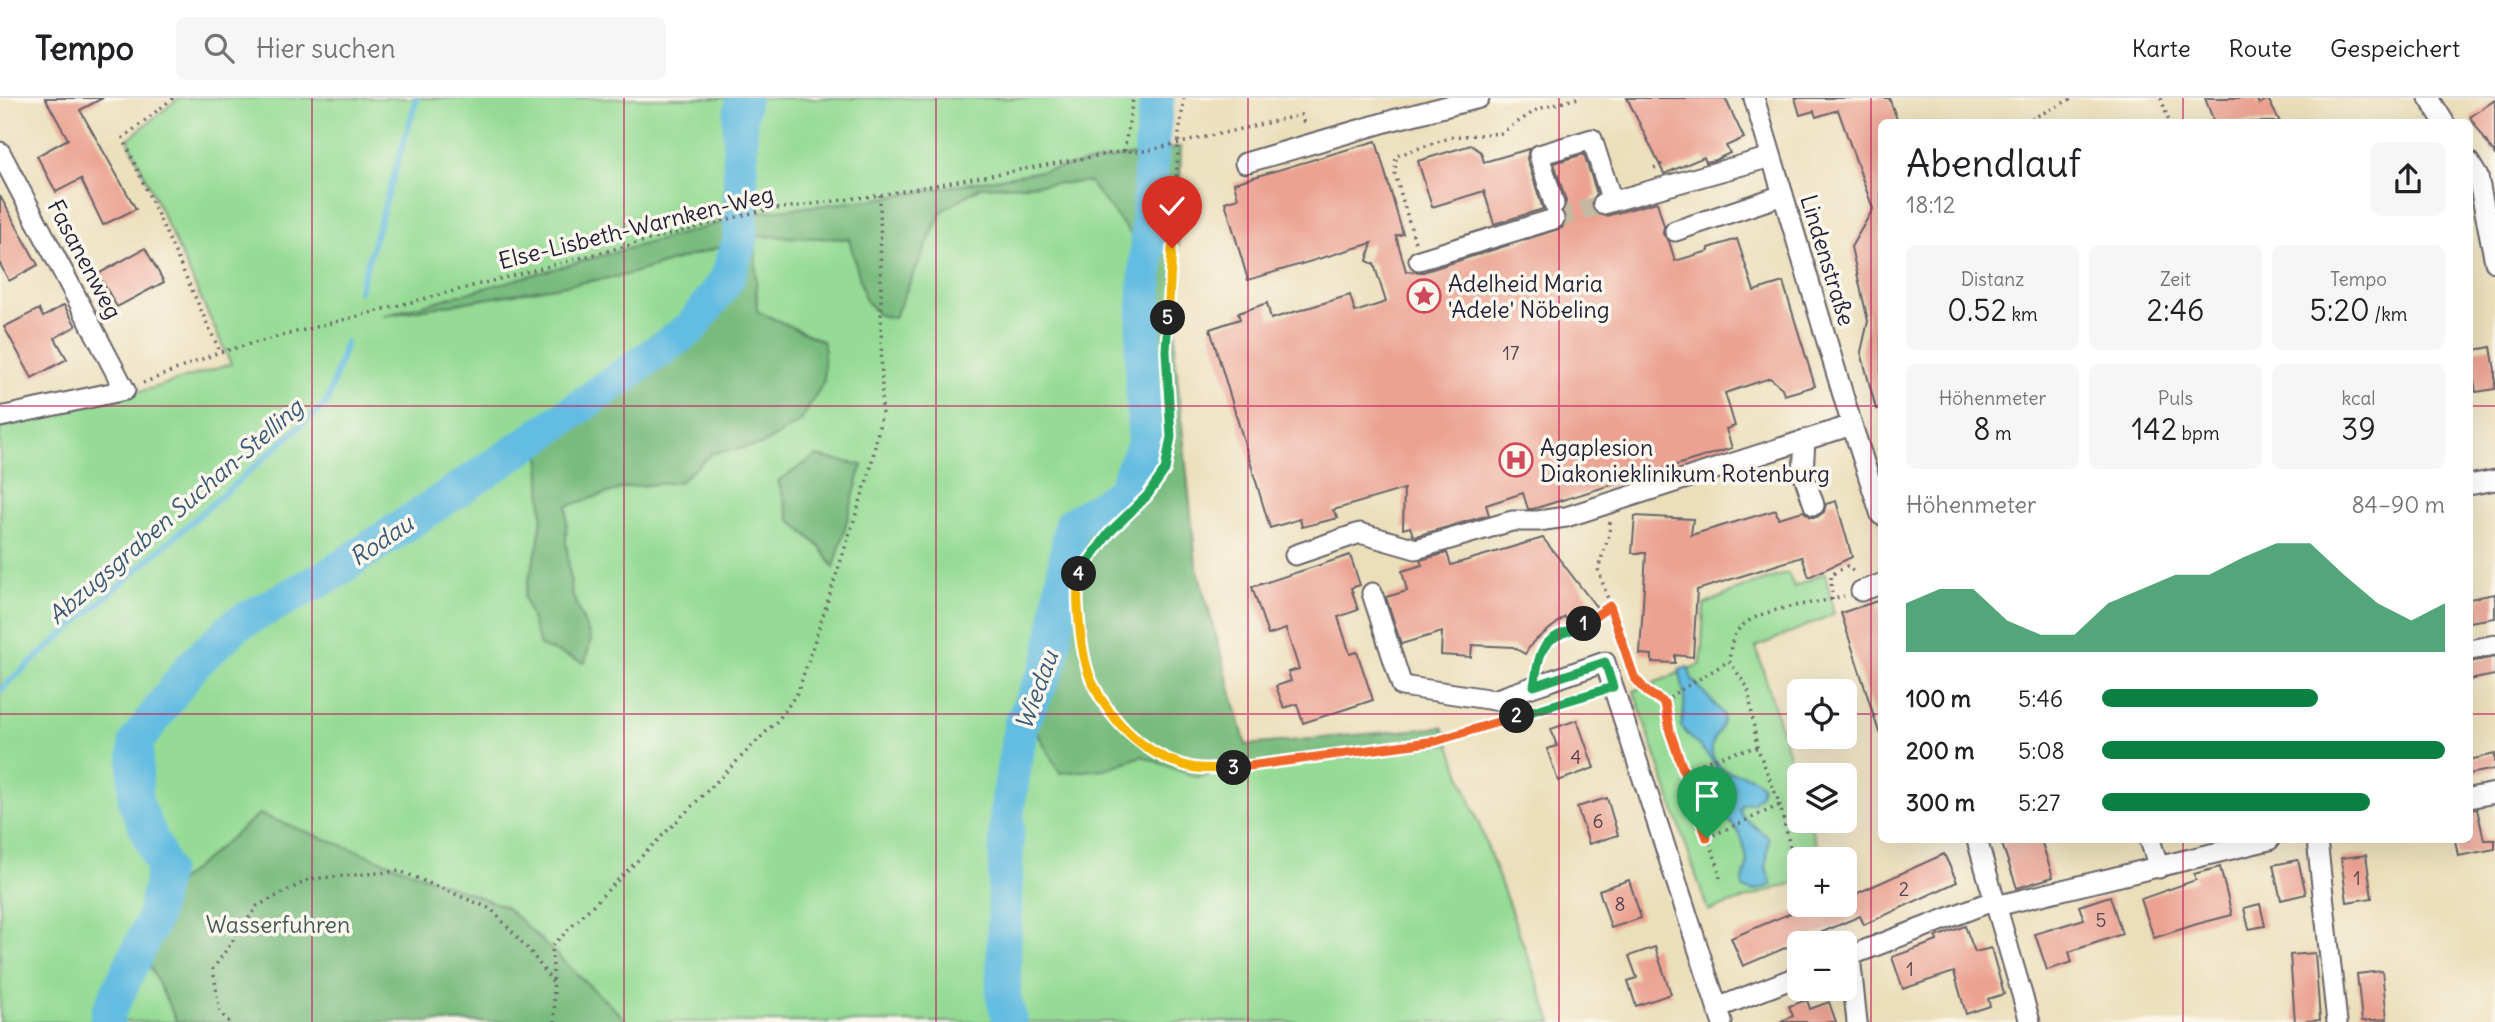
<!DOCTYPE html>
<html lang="de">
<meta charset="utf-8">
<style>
body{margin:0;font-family:Delius,sans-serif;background:#f6f6f6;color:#202124;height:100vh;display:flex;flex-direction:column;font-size:26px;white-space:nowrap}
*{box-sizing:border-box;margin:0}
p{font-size:23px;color:#757577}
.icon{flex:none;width:38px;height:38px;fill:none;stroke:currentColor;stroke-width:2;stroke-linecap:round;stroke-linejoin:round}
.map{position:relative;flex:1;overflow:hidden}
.details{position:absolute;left:1878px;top:21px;width:595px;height:724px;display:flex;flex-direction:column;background:#fff;border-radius:10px;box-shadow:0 7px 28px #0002}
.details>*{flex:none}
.controls{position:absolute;left:1787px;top:581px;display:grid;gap:14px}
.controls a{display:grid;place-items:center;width:70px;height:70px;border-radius:10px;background:#fff;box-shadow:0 7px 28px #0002;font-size:35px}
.pin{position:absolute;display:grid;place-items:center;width:60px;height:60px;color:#fff;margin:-72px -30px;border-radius:50% 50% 50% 0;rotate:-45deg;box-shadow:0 0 7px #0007}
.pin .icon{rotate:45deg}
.km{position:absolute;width:35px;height:35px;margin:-18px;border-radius:50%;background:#222;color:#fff;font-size:19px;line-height:35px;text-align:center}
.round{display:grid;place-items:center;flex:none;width:74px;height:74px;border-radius:10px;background:#f6f6f6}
.summary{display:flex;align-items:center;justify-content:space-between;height:119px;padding:0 28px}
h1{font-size:38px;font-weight:600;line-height:52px}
.figures{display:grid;grid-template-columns:repeat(3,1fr);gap:10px;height:119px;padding:7px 28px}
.figures div{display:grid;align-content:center;border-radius:10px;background:#f6f6f6;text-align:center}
.figures b{font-size:30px;font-weight:600}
.figures small{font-size:19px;font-weight:400}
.figures p{font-size:19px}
.chart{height:196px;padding:14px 28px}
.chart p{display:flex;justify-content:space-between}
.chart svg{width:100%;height:126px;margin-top:7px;fill:#0b8043;opacity:.7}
ul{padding:0 28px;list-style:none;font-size:23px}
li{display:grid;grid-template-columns:112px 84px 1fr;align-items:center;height:52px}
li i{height:18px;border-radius:9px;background:#0b8043}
header{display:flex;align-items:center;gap:42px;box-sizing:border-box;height:98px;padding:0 35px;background:#fff;border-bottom:2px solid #e0e0e0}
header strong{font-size:33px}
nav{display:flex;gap:38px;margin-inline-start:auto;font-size:24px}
.search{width:490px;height:63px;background:#f6f6f6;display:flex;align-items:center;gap:18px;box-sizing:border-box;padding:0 24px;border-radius:10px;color:#757577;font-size:26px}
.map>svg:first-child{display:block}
</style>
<header>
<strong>Tempo</strong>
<div class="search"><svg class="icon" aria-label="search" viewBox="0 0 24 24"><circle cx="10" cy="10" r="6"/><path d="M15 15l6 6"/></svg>Hier suchen</div>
<nav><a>Karte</a><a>Route</a><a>Gespeichert</a></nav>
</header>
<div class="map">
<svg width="2495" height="924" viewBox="0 0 2495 924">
<rect width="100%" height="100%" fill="#fbf7ec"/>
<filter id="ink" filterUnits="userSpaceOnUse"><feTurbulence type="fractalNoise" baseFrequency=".0143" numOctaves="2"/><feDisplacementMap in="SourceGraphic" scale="14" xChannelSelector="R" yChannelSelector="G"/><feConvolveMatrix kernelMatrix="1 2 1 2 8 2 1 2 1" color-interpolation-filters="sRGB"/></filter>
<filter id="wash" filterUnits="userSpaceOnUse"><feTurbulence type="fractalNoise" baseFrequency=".00686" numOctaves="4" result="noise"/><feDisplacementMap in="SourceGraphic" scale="28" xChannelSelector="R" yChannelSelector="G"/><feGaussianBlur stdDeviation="1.57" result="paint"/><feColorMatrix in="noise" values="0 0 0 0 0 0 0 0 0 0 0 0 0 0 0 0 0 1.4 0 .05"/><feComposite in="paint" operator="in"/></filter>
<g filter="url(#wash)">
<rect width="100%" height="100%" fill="#ebdfbb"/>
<g fill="#95db95" stroke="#5c7e68" stroke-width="2">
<polygon points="179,0 1170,0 1162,62 1152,380 1197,679 1449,645 1552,924 0,924 0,330 153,290 231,266 128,41"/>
<polygon points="1788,475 1794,489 1825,475 1834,516 1756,549 1799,690 1799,723 1809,723 1821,761 1799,761 1799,783 1708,813 1634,593 1701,566 1704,507 1741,490"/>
</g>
<g fill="#78bb7e" stroke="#4d6e5c" stroke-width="2">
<polygon points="1181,49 1175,258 1196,466 1246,647 1443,629 1449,645 1196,679 1142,658 1106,671 1060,675 1036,633 1057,574 1070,524 1080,432 1126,401 1152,379 1155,329 1134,332 1132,138 1089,84 981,89 942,113 894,220 878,217 865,201 849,141 755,138 757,213 824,244 824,283 801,323 762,347 713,355 679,384 627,389 567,408 566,443 572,496 591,541 585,565 540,548 524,499 538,447 542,418 540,345 698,234 734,184 754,139 626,177 383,218 761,114 877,101"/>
<polygon points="816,358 862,367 834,470 821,450 790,422 778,383"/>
<polygon points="259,716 506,809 628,924 177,924 145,858 176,786"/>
</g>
<path fill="#63bce1" stroke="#426f8e" stroke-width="2" d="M1688 569 1692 581 1724 617C1724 636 1698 647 1721 670 1731 680 1748 670 1762 688L1760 698 1753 704 1743 706 1740 712 1743 719 1769 740 1766 770 1772 787C1762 790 1752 797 1743 789 1742 780 1746 776 1747 767 1747 757 1742 737 1735 729 1729 722 1720 717 1714 710 1713 699 1719 692 1719 682 1721 662 1690 643 1681 628 1687 608 1684 591 1679 572Z"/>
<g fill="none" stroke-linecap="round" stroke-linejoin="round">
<g stroke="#63bce1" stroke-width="6">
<polyline points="359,193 417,0"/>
<polyline points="0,592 327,305 346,244"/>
</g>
<g stroke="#63bce1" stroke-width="35">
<polyline points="107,924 108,915 153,822 164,771 135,703 136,644 192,568 237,526 328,478 527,346 691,230 726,183 741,140 740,21 743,0"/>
<polyline points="1010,924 1003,897 1007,712 1021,626 1051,563 1071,427 1122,396 1145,345 1142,269 1152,43 1157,0"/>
</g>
</g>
<g id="blocks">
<g fill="#eba292">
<polygon points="45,0 103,0 80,12 136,111 103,127 81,81 56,94 37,58 68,41"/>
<polygon points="1627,0 1725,0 1744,40 1726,48 1730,55 1715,62 1706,64 1704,59 1664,76"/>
<polygon points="1795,0 1889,0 1898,24 1881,24 1881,310 1876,311 1861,254 1868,223 1851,149 1873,111 1838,12 1816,19 1814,13 1800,17"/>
<polygon points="2205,0 2256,0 2259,6 2268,1 2280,24 2214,24"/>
<polygon points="2495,2 2495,57 2470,19"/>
<polygon points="1376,43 1403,136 1396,138 1406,173 1423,174 1562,130 1566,123 1563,114 1566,103 1554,65 1584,56 1597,96 1591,104 1595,115 1606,118 1657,104 1664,128 1663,136 1669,143 1675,163 1709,153 1709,150 1737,141 1754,193 1783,184 1815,288 1784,297 1782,290 1770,280 1725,295 1735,328 1726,331 1732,350 1533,411 1528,411 1523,395 1486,407 1489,417 1416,438 1413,437 1410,429 1403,431 1404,391 1333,412 1338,420 1302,429 1300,421 1270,430 1210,231 1240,221 1238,215 1267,205 1271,221 1350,197 1355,214 1386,204 1374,166 1367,163 1372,145 1248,182 1225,104 1238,100 1234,85"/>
<polygon points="1471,47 1481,54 1484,64 1529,51 1527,61 1543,111 1494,126 1484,93 1432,109 1418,63"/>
<polygon points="0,98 38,167 9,183 0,166"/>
<polygon points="145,150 164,184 117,209 98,176"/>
<polygon points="64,207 76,228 55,240 67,261 32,280 4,229 39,211 43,219"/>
<polygon points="2491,249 2495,272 2495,291 2476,294 2469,253"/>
<polygon points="1836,403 1852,459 1809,479 1802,459 1697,492 1693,559 1675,557 1675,565 1652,564 1652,557 1640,556 1646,455 1632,455 1635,418 1693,421 1691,437 1776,412 1778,420 1803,413 1811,419 1817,419 1824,414 1826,406"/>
<polygon points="1543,440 1597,510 1572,529 1565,519 1533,544 1525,556 1513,549 1472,547 1471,559 1441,557 1442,534 1401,546 1386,499 1407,493 1402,473 1422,467 1420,462 1447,455 1451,467"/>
<polygon points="1350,457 1360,487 1351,490 1358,512 1338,519 1350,556 1357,554 1373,602 1303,625 1297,606 1284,610 1276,588 1291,583 1288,574 1299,571 1286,531 1268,537 1252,489"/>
<polygon points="2495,496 2495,520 2469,524 2469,501"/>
<polygon points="1877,503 1881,515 1881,633 1879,634 1841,515"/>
<polygon points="2495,559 2495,577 2469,582 2469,564"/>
<polygon points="1577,622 1594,670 1558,683 1547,651 1557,648 1551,631"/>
<polygon points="2495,656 2495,671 2469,676 2469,662"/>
<polygon points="1607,700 1618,737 1589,746 1577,709"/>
<polygon points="2477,711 2484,742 2495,742 2495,751 2458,758 2455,742 2469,742 2469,712"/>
<polygon points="2012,742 2041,742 2053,779 2017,790 2002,746"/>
<polygon points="1944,756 1957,784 1864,827 1860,818 1743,868 1731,840 1810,807 1855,807 1851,798"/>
<polygon points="2366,757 2372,800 2347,804 2341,760"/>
<polygon points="2298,762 2306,796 2281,802 2273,767"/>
<polygon points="2220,769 2232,817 2197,826 2154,840 2141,801 2196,782 2194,776"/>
<polygon points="1629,782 1641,820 1611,830 1599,792"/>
<polygon points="2110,798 2122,836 2069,854 2072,864 2047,872 2035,836 2084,821 2079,808"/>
<polygon points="2260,806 2265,828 2249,831 2244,810"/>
<polygon points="1965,828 1975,854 1991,850 2004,896 1988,901 1990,908 1966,916 1954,874 1903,891 1892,859 1937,843 1936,839"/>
<polygon points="1655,849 1671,896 1636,908 1628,883 1637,880 1629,858"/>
<polygon points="2315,855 2320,922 2295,924 2290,857"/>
<polygon points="2382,873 2387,921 2362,923 2357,876"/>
<polygon points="1807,902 1810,911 1829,904 1836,924 1780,924 1793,918 1789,908"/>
</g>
</g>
</g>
<g filter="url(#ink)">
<use href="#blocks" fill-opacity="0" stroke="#686468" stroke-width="2"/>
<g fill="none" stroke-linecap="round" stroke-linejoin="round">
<polyline stroke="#c3b9a1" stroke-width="19" stroke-dasharray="19 10" stroke-linecap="butt" points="1554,121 1603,106"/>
<defs>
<g id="minor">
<polyline points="1754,0 1852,327 1881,417"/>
<polyline points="2429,0 2444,24"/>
<polyline points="0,54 125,292 0,319"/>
<polyline points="2469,64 2478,79 2495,164"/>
<polyline points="1245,65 1393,22 1479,0"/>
<polyline points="1554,106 1539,57 1592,41 1612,103"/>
<polyline points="1603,106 1771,59"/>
<polyline points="1675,133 1783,97"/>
<polyline points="1419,162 1554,121"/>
<polyline points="1805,342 1803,375 1814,407"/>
<polyline points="2469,387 2495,382"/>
<polyline points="1295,457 1360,435 1416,451 1512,423 1538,423 1566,419 1852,327"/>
<polyline points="1861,493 1881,486"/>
<polyline points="1372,495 1402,588 1494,602 1605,564 1722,924"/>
<polyline points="2469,552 2495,547"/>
<polyline points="2469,700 2495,695"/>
<polyline points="1977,742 2030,924"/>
<polyline points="2150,742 2159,770"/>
<polyline points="2317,742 2337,924"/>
<polyline points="1996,808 2269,742"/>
<polyline points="1850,858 1857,924"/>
<polyline points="1844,860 1995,802"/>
<polyline points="1717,910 1799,878"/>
</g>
</defs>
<use href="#minor" stroke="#686468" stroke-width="23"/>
<g stroke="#686468" stroke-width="3.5" stroke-dasharray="2 5" stroke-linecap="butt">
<polyline points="173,0 123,40 220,254"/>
<polyline points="1184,0 1179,36 1166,253 1171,339 1165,372 1147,398 1109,435 1078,477 1079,530 1092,585 1114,621 1149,653 1193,670 1237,670 1436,643 1594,595"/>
<polyline points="2161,0 2169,24"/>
<polyline points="2025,24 2073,0"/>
<polyline points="1124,53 1133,0"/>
<polyline points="1654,70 1664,65"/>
<polyline points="1415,144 1395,76 1396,58 1452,39 1501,35 1538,11 1578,0"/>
<polyline points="143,285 220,254 760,113 880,97 1124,53 1146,53 1301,17 1305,28"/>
<polyline points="1610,424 1609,437 1598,471 1634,579 1647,594 1665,605"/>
<polyline points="1832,502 1831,477 1847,468 1855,475"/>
<path d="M1538 568C1542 541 1554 541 1576 531 1588 526 1599 516 1610 508"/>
<polyline points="1665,605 1670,634 1718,768 1720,781"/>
<polyline points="1665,605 1674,596 1729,563"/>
<path d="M1682 672C1708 664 1730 653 1757 650"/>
<polyline points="1707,740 1780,707"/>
<path d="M1790 749 1780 707 1757 649 1748 590 1729 563C1730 555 1731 544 1735 536 1754 507 1813 508 1844 498"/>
<polyline points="229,924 220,914 213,871 257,808 310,781 400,773 491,811 530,853 554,886"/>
<polyline points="555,924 552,848 779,621 798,594 870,373 882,314 880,97"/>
</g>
<use href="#minor" stroke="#fff" stroke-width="19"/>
</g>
</g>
<g fill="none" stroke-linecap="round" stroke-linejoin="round" filter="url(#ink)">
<defs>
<polyline id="split-1" points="1584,526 1610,508 1634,579 1647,594 1665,605 1670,634 1707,740"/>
<path id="split-2" d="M1517 618 1613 589 1605 564 1534 588C1538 569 1537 548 1557 538 1566 533 1576 532 1584 526"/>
<polyline id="split-3" points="1234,670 1436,643 1517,618"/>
<path id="split-4" d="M1079 476C1075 501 1081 563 1093 586 1112 626 1148 659 1191 669 1204 672 1221 670 1234 670"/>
<polyline id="split-5" points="1079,476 1109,435 1147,398 1165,372 1171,339 1166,253 1168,220"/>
<polyline id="split-6" points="1168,220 1172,150"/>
</defs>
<use href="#split-1" stroke="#fff" stroke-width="14"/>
<use href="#split-2" stroke="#fff" stroke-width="14"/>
<use href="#split-3" stroke="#fff" stroke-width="14"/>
<use href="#split-4" stroke="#fff" stroke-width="14"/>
<use href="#split-5" stroke="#fff" stroke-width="14"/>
<use href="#split-6" stroke="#fff" stroke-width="14"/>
<use href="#split-1" stroke="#f0652b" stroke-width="9"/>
<use href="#split-2" stroke="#22a559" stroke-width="9"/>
<use href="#split-3" stroke="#f0652b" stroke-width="9"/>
<use href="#split-4" stroke="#f5b400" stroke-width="9"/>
<use href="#split-5" stroke="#22a559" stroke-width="9"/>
<use href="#split-6" stroke="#f5b400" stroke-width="9"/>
</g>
<path fill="none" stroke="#c2185b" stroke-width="2" stroke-opacity="0.55" d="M312 0V924M624 0V924M936 0V924M1248 0V924M1559 0V924M1871 0V924M2183 0V24M0 308H1881M2469 308H2495M0 616H1799M1844 616H1881M2469 616H2495M2183 742V924"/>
<defs>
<symbol id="sight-ring" viewBox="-11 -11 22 22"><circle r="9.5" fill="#fbf7ec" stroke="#d1495b" stroke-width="1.5"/><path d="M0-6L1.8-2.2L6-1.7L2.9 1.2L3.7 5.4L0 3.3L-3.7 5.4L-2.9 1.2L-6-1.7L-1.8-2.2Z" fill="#d1495b"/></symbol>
<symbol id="hospital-ring" viewBox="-11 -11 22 22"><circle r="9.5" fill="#fbf7ec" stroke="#d1495b" stroke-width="1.5"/><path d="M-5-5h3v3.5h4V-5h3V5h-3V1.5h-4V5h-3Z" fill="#d1495b"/></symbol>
</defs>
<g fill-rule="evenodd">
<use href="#sight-ring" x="1405" y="179" width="38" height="38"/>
<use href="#hospital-ring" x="1497" y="343" width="38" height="38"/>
</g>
<g text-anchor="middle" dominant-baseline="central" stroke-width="7" stroke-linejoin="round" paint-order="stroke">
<g font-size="19" fill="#544251">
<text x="1511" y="255">17</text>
<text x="1576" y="659">4</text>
<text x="1598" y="723">6</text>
<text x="2357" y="780">1</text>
<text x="1904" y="791">2</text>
<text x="1620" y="806">8</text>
<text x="2101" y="822">5</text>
<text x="1910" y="871">1</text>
</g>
<g font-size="23" fill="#22223b" stroke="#fbf7ec">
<text transform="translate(636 129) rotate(-14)">Else-Lisbeth-Warnken-Weg</text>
<text transform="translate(85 161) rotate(62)">Fasanenweg</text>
<text transform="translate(1828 162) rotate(73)">Lindenstraße</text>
</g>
<g font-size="23" fill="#22223b" stroke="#fbf7ec" text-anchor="start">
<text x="1448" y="185">Adelheid Maria<tspan x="1448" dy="26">'Adele' Nöbeling</tspan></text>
<text x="1540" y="349">Agaplesion<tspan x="1540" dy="26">Diakonieklinikum Rotenburg</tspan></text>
</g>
<g font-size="23" fill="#445a56" stroke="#fbf7ec">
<text x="278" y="826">Wasserfuhren</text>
</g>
<g font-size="24" font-style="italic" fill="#395875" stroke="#fbf7ec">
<text transform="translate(175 413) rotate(-41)">Abzugsgraben Suchan-Stelling</text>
<text transform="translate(381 442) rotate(-34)">Rodau</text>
<text transform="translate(1036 592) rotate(-70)">Wiedau</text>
</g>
</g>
</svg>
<div class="controls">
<a><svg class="icon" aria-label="locate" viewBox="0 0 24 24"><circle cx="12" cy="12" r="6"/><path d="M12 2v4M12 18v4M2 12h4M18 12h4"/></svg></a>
<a><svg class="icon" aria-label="layers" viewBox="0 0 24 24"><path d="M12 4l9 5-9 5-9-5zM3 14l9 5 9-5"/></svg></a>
<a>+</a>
<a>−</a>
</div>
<div class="pin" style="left:1707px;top:740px;background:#1e9e55"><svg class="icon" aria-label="arrive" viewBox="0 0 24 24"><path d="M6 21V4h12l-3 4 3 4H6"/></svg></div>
<div class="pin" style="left:1172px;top:150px;background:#d93025"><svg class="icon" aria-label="check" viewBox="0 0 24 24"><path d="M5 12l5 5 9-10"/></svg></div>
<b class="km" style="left:1584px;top:526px">1</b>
<b class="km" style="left:1517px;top:618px">2</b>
<b class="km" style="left:1234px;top:670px">3</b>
<b class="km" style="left:1079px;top:476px">4</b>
<b class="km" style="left:1168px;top:220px">5</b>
<section class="details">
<div class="summary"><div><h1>Abendlauf</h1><p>18:12</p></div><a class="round"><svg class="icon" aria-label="share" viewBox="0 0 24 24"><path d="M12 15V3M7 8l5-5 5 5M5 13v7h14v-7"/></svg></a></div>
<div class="figures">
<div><p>Distanz</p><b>0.52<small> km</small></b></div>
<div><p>Zeit</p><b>2:46</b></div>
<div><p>Tempo</p><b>5:20<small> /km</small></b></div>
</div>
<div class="figures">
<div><p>Höhenmeter</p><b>8<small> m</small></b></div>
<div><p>Puls</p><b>142<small> bpm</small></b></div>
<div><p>kcal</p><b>39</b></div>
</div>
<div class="chart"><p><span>Höhenmeter</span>84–90 m</p>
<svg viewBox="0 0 160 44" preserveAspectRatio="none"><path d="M0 44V27L10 22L20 22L30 33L40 38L50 38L60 27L70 22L80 17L90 17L100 11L110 6L120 6L130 17L140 27L150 33L160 27V44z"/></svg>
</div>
<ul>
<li><b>100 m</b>5:46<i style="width:63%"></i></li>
<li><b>200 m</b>5:08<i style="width:100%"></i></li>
<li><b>300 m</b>5:27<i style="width:78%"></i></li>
</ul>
</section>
</div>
